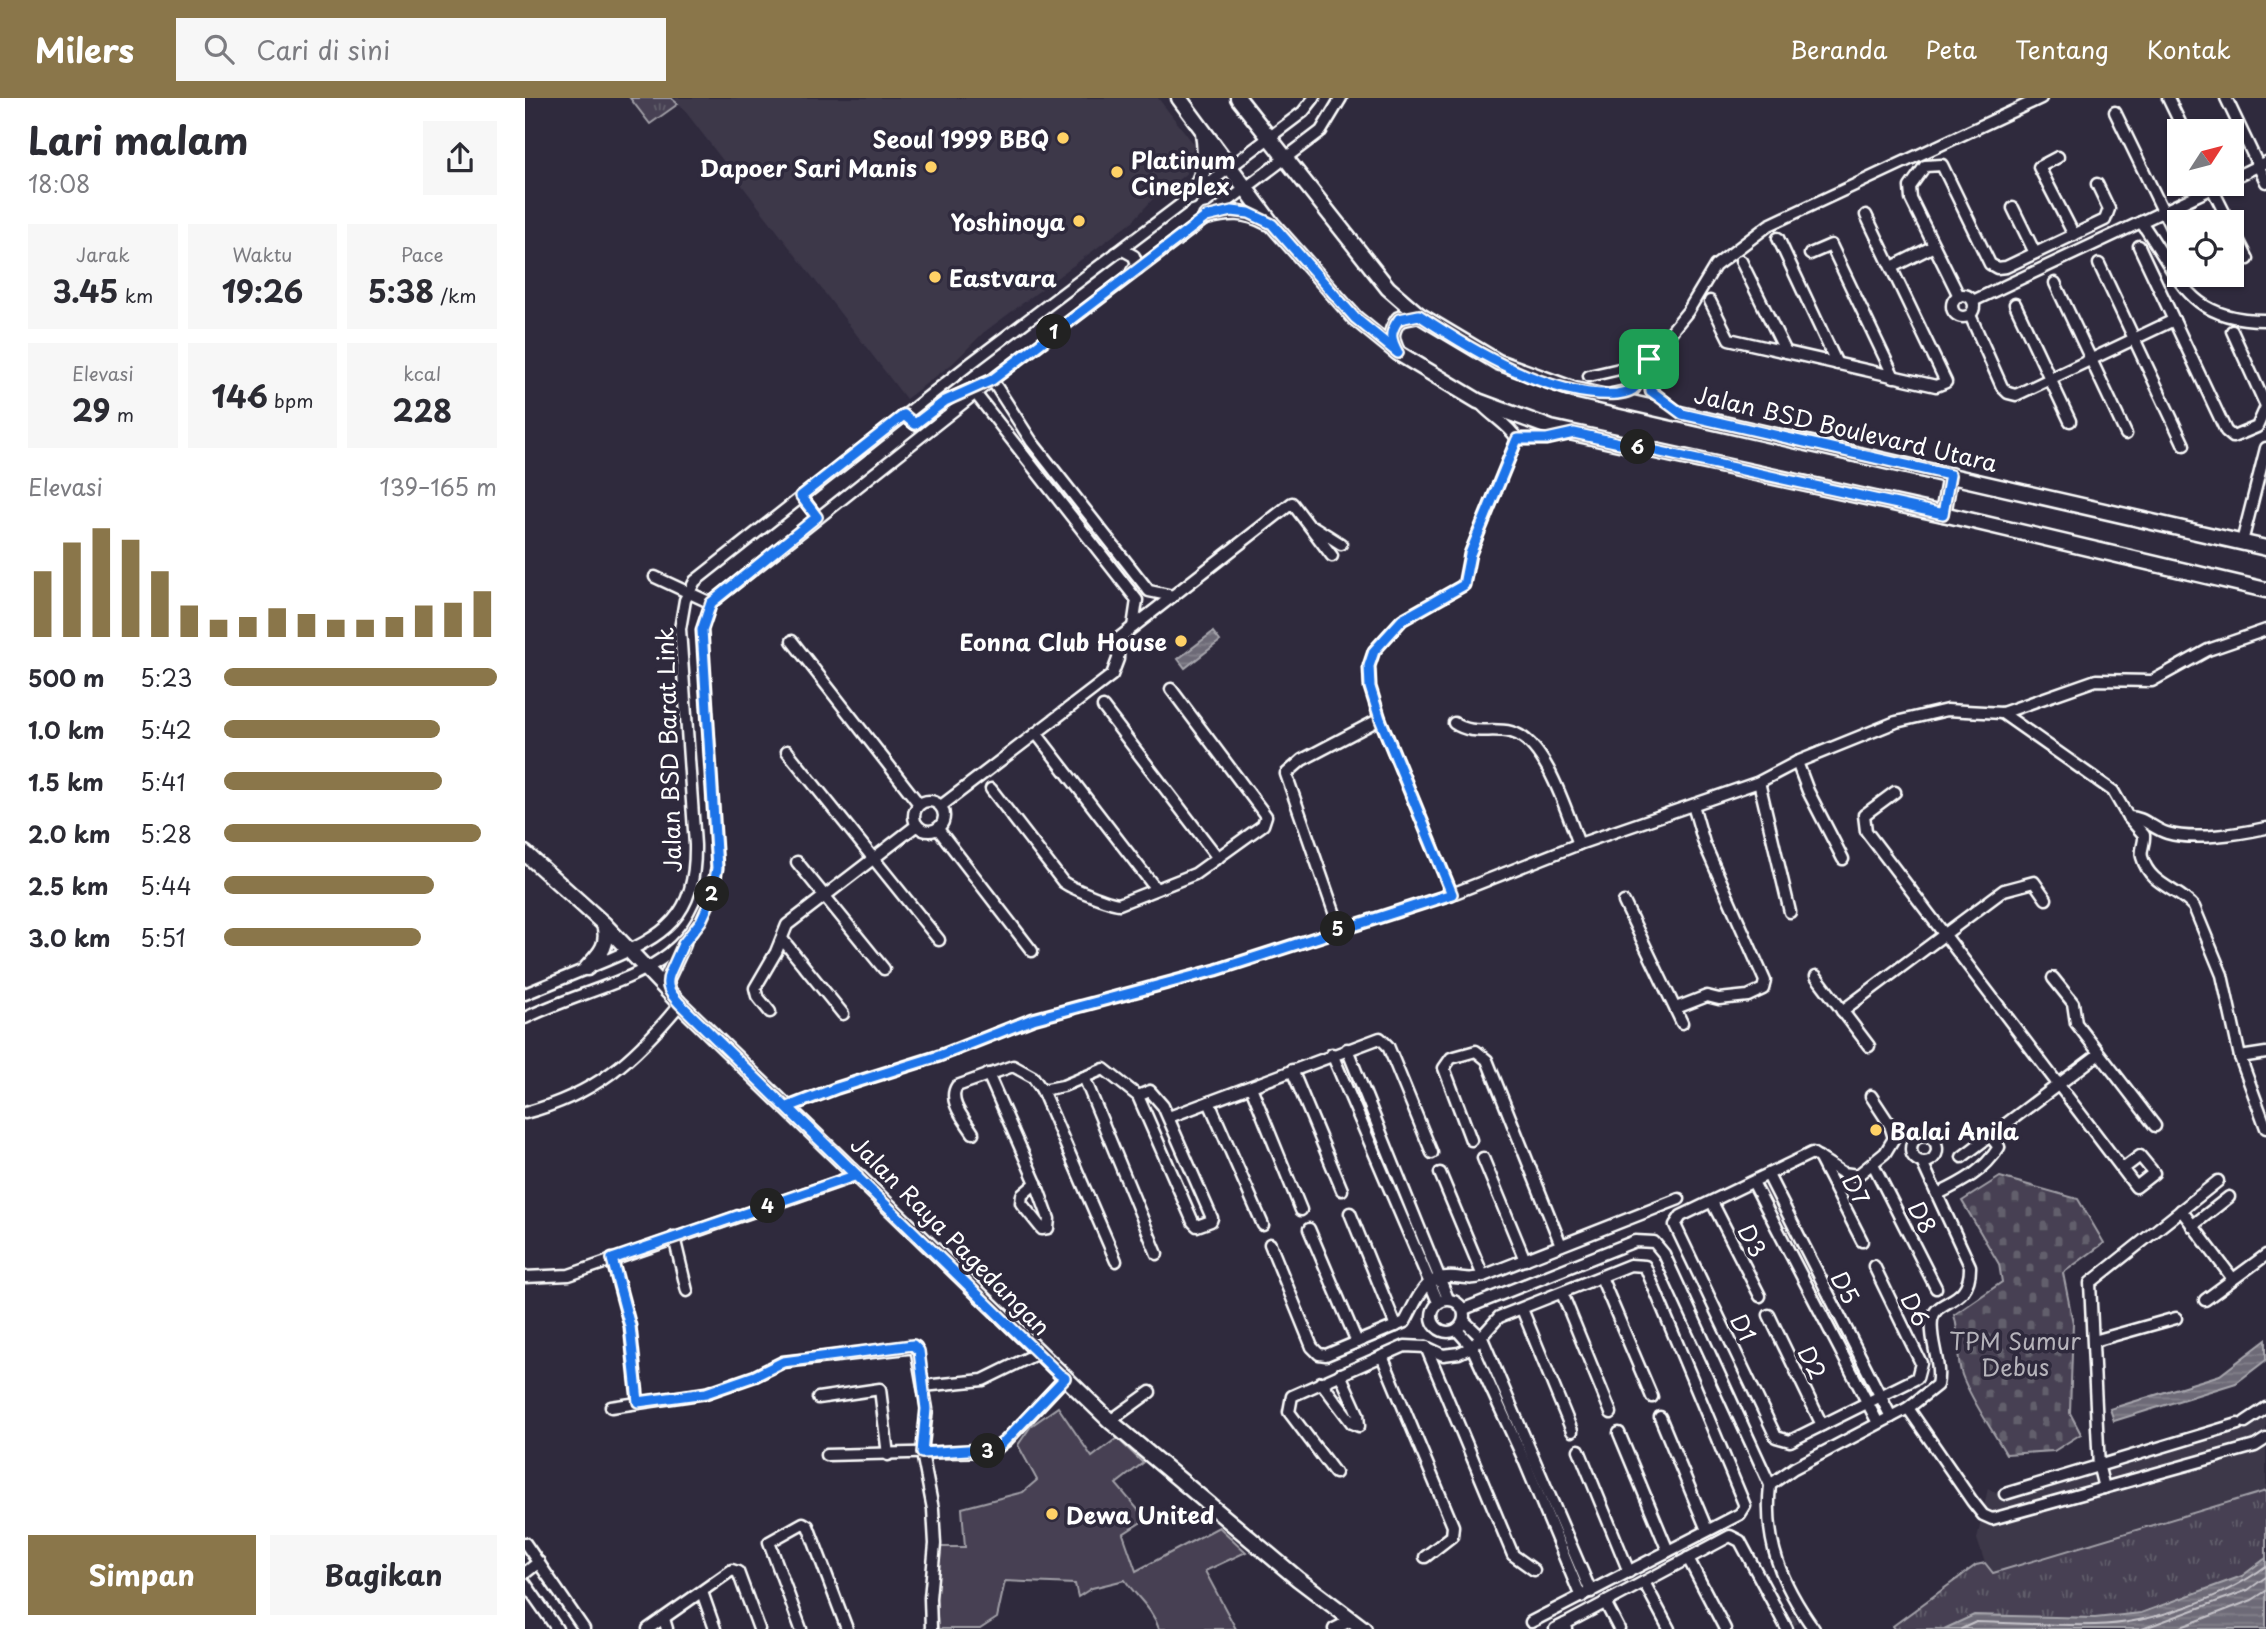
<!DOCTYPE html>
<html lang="id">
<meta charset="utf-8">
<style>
body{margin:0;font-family:"Playpen Sans",sans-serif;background:#f7f7f7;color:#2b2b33;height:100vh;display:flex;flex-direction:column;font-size:26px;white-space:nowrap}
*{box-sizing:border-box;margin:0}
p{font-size:23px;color:#7c7c81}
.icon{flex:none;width:38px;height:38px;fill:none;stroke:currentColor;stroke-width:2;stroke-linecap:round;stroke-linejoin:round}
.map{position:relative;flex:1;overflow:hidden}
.sheet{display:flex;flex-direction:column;background:#fff;width:525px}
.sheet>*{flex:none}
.needle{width:46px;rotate:54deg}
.fabs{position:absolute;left:1642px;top:21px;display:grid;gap:14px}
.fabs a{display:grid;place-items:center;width:77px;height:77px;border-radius:0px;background:#fff;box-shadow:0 2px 5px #0004;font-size:35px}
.pin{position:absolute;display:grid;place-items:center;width:60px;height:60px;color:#fff;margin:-30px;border-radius:14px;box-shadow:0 4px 10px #0006}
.km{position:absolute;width:35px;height:35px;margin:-18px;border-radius:50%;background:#222;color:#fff;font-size:19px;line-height:35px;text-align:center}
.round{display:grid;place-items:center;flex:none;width:74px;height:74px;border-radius:0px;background:#f7f7f7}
.summary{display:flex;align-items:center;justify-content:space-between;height:119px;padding:0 28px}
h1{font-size:38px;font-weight:700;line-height:52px}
.metrics{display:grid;grid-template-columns:repeat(3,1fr);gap:10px;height:119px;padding:7px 28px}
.metrics div{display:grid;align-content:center;border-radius:0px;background:#f7f7f7;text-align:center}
.metrics b{font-size:30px;font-weight:700}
.metrics small{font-size:19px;font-weight:400}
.metrics p{font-size:19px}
.chart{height:196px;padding:14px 28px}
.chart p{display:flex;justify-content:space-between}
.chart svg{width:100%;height:126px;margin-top:7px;stroke:#8a764a;stroke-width:6}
.cta{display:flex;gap:14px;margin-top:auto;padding:14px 28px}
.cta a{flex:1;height:80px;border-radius:0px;background:#8a764a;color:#fff;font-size:28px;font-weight:700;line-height:80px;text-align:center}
.cta a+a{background:#f7f7f7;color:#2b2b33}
ul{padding:0 28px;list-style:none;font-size:23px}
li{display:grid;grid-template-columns:112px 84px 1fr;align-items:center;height:52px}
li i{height:18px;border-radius:9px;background:#8a764a}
header{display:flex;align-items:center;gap:42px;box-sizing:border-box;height:98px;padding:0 35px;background:#8a764a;color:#fff}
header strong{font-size:33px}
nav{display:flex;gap:38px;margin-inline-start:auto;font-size:24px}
.search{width:490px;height:63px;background:#f7f7f7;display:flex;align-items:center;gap:18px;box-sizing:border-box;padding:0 24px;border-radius:0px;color:#7c7c81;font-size:26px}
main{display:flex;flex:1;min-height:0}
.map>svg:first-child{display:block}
</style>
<header>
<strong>Milers</strong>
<div class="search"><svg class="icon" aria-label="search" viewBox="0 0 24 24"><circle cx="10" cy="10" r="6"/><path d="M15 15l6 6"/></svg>Cari di sini</div>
<nav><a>Beranda</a><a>Peta</a><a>Tentang</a><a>Kontak</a></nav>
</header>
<main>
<section class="sheet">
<div class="summary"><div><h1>Lari malam</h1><p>18:08</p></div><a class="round"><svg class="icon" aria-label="share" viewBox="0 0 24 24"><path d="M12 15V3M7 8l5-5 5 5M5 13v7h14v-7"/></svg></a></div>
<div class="metrics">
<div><p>Jarak</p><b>3.45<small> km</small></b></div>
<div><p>Waktu</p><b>19:26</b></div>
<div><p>Pace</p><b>5:38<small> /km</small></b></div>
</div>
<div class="metrics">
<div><p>Elevasi</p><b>29<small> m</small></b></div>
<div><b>146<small> bpm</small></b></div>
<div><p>kcal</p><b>228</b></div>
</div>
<div class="chart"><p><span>Elevasi</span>139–165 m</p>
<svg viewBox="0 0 160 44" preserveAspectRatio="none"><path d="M5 44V21M15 44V11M25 44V6M35 44V10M45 44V21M55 44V33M65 44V38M75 44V37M85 44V34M95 44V36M105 44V38M115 44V38M125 44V37M135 44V33M145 44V32M155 44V28"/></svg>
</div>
<ul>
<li><b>500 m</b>5:23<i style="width:100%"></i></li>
<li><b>1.0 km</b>5:42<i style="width:79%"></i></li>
<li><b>1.5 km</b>5:41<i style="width:80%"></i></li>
<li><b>2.0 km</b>5:28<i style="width:94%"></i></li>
<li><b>2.5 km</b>5:44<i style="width:77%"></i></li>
<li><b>3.0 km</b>5:51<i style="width:72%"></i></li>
</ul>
<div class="cta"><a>Simpan</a><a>Bagikan</a></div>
</section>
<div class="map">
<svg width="1741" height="1531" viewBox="0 0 1741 1531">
<defs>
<pattern id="cemetery-stones" width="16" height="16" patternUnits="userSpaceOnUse" patternTransform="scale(1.75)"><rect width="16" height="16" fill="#464152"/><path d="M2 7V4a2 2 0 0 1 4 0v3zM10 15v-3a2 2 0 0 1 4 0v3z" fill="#625e6c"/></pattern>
<pattern id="park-tufts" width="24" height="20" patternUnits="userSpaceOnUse" patternTransform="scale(1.75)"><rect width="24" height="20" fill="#464152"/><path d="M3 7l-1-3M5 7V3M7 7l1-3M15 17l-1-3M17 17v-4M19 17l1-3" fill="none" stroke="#625e6c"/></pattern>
<pattern id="water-rules" width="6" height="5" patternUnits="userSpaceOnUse" patternTransform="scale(1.75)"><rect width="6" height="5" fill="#6d6a77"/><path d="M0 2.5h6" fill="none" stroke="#83808b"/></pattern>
</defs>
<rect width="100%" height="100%" fill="#2f2a3d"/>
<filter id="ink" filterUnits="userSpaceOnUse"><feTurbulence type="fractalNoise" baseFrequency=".0143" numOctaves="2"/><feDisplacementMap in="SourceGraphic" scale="14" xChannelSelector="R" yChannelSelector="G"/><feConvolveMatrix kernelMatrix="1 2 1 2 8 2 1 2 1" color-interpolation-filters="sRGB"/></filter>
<g filter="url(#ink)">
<g fill="#3c3749">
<polygon points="150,0 633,0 669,46 662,75 627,102 608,123 458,235 427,266 381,301"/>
<polygon points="1741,1313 1741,1393 1468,1475 1460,1465 1452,1441 1463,1390 1477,1399 1734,1318"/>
</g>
<path fill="#464152" stroke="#a2a0a8" stroke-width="2" d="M533 1309 567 1359 592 1340 618 1365 591 1386 621 1421 598 1436 611 1473 694 1429 721 1454 680 1473 711 1531H634C628 1511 612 1500 600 1482L567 1490 553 1499 550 1486 480 1483 472 1520 455 1531H413L410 1497 415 1449H440L437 1410 498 1394 512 1382 493 1347 506 1328Z"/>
<path fill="url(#cemetery-stones)" stroke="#a2a0a8" stroke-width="2" d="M1475 1079 1553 1101 1579 1145 1538 1175 1548 1225 1545 1315 1556 1336 1529 1353 1481 1356C1467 1331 1447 1304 1437 1277 1430 1258 1436 1239 1429 1217L1477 1184 1474 1166 1437 1103Z"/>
<g fill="url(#park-tufts)" stroke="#a2a0a8" stroke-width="2">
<polygon points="105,0 146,0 153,6 125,26"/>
<polygon points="1741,1393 1741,1531 1370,1531 1368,1528 1451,1467 1460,1465 1468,1475"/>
</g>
<g fill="url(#water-rules)" stroke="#a7a6ad" stroke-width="2">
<polygon points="688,534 695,543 660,570 653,561"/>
<polygon points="1741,1242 1741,1262 1711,1285 1589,1323 1585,1311 1695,1277"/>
<polygon points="1741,1460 1741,1531 1419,1531 1449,1517 1570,1520 1616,1515 1717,1478"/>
</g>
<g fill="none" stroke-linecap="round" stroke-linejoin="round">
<g stroke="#c5c3c9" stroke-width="2">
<path d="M1436 1531 1451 1524C1491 1525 1531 1528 1570 1527 1624 1526 1698 1501 1741 1468"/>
<polyline points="1617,1531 1723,1492 1741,1479"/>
<polyline points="1651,1531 1727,1502 1741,1493"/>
</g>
<polyline stroke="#443f50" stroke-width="10" stroke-dasharray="10 5" stroke-linecap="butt" points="1262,1525 1271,1521"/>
<defs>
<g id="street">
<polyline points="1643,0 1659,33"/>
<polyline points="1701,0 1741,84"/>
<polyline points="1590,14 1654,146"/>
<polyline points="1533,59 1514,69 1549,137"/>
<polyline points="1706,81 1741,64"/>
<polyline points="1685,86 1704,124"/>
<polyline points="1488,110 1510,155"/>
<polyline points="1616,124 1696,86"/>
<polyline points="1706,128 1723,161"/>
<polyline points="1253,140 1312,266"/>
<polyline points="1614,148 1701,333 1708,339 1732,329 1741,309"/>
<polyline points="591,155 598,152 609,158 612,166 607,173"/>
<polyline points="1285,156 1306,147 1369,279"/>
<polyline points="1216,163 1261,254"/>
<polyline points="1574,166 1659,347"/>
<polyline points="1367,169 1409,148"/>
<polyline points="1669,177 1669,178"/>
<polyline points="1530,185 1601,336"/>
<circle cx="1438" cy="208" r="11"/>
<polyline points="1434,198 1386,101 1385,89 1400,68 1417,67 1465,166 1472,170 1481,169 1580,122 1584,111 1572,86"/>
<polyline points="1185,203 1204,241 1411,288 1421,284 1341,117"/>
<path d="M1448 203 1616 124C1655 178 1661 223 1741 222"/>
<polyline points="1490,206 1545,323"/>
<polyline points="1445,217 1477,289 1483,295 1491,297 1649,222"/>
<polyline points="1707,233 1741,308"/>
<polyline points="1124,261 1126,293 1150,312"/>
<polyline points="1064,278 1112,267 1124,261 1163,213 1190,168 1244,127 1516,0"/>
<polyline points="450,295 612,502 608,529"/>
<polyline points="1087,296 1109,291 1113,283 1112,267"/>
<path d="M957 307C968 319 984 327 992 341H1022L1045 336"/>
<polyline points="379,317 390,326 420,303 467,282 507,344 624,493 648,498"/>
<polyline points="276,398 292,419"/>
<polyline points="789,429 816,446"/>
<polyline points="1717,444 1741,350"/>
<polyline points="130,479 186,505"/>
<polyline points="267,543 394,706"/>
<polyline points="578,609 693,760"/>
<path d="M1477 615 1588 693 1603 719 1619 737C1620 745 1615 752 1617 759 1625 788 1653 790 1669 809L1697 877 1715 959 1741 1030"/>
<path d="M929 625C948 638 966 629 986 634 1021 642 1042 716 1054 746"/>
<polyline points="511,635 631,791"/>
<polyline points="262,653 414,842"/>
<polyline points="1272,664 1283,693 1318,761"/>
<polyline points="1234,684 1265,814"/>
<path d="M466 691 538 784C546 790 583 805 594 806L670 776 738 727 741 718 646 591"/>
<polyline points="1370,694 1339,717 1341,733 1611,1089 1629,1075 1615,1058 1598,1071"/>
<circle cx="404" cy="718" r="15"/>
<polyline points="416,708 587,577 593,561 594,540 767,405 807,458"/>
<path d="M1603 719C1618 718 1628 731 1642 735 1669 743 1714 736 1741 730"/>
<polyline points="413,731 507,853"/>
<polyline points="272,764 359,871"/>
<polyline points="927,796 855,621 845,589 844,568 849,553 877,522 939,487 945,456 992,341"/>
<polyline points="1099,804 1157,925"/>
<polyline points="815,831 761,676 777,662 855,621"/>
<polyline points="257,841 318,916"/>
<polyline points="1291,878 1344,948"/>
<polyline points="1528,880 1548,905 1551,925 1630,1028"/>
<path d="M0 896C27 885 53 874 80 863 140 838 171 819 170 747L155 531 160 502 170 483 446 265 778 14 789 0"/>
<polyline points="1151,910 1182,898 1194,901 1223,898 1238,891 1240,883 1179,745 1168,707"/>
<polyline points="1317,913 1479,792 1509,784 1521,801"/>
<polyline points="245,914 232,898 230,890 251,854 262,827 392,727"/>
<path d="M0 920C87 878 170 881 192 770L177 532 186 505 467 282 796 33 816 0"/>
<polyline points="822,951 923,1201"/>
<polyline points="807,956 913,1204"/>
<polyline points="1715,959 1741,955"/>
<polyline points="767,972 817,1092"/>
<polyline points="463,976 511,1085"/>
<polyline points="559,979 632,1156"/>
<polyline points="726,989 776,1112"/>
<polyline points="517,992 591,1163"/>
<polyline points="1346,998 1365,1027 1369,1040 1360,1055 1333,1077 1318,1075 1287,1055 1156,1118 1150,1127 1251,1339 1265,1343 1392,1280 1396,1265 1349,1168"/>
<polyline points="684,1004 738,1127"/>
<polyline points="263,1009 312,990 414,958 508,921 691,872 927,796 1054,746 1234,684 1272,664 1371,624 1422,612 1477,615 1571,582 1627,583 1683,552 1741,532"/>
<path d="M0 1015C71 996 109 962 155 906"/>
<polyline points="644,1019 855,940 863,948 907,1055"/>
<path d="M448 1035C440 1022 422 1003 432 988L488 968 508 979 517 992 538 988 579 971 613 998 668 1124 672 1128 686 1123 687 1120 638 1008 625 993 613 998"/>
<circle cx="1399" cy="1051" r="13"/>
<polyline points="946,1042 919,970 926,960 951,953 962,962 1036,1147"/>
<polyline points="1294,1059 1337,1143"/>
<polyline points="1437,1059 1574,956"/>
<polyline points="958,1060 1000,1162"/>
<polyline points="1348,1066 1411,1190"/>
<polyline points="915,1075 958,1178"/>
<polyline points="1243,1077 1366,1319"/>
<polyline points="1228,1084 1353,1325"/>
<polygon points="511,1085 524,1121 523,1130 517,1131 496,1105 497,1097"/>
<path d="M1413 1096C1438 1084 1459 1073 1474 1049L1465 1038"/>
<polyline points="1187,1104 1235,1198"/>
<polyline points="1656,1112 1708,1181"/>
<polyline points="825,1115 871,1228"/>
<polyline points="1667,1128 1704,1099"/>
<polyline points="784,1131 832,1244"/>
<polyline points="149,1139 162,1193"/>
<path d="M745 1146 787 1249 794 1256 801 1257 880 1224C893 1201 898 1176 930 1179 941 1180 947 1182 958 1178L1154 1101"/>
<polyline points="87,1161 105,1228 113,1304"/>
<polyline points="0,1179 44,1177 333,1077"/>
<polyline points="1076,1179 1127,1299"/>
<polyline points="1037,1195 1086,1315"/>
<circle cx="923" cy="1218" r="16"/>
<polyline points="1680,1202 1741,1157"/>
<polyline points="939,1211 1110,1143 1129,1144 1139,1156 1245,1387"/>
<polyline points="997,1211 1047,1333"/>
<polyline points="1244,1217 1297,1327"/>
<polyline points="939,1223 957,1240 1066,1494"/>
<polyline points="932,1232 947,1249 999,1362 1056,1499"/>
<polyline points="1569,1243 1651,1220"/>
<polyline points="901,1249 988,1457 1009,1472"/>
<polyline points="857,1258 928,1428 927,1438 900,1459"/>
<polyline points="796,1284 827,1325 834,1328 833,1316 815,1276"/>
<polyline points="398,1288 458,1282 513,1255"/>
<polyline points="293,1300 355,1291 363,1357"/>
<polyline points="86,1309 181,1295 230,1278 258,1264 391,1249 402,1311 397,1355 408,1411 410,1446 405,1500 406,1531"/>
<polyline points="1383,1310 1447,1403 1458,1417 1467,1421 1730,1348 1741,1341"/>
<polyline points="1135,1319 1182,1432"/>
<polyline points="585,1323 625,1294"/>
<polyline points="1720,1324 1741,1310"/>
<polyline points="1094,1335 1143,1453"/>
<polyline points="1054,1352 1104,1474"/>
<polyline points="301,1357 466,1353 481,1343 540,1280"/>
<polyline points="810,1375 764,1314 767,1298 880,1248 901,1249 918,1257 934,1255 947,1249 974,1219 1105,1167 1120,1168 1220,1408 1215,1416 1006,1524"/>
<polyline points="1579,1390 1574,1370 1565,1185 1693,1083"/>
<polyline points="1480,1396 1713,1326"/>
<polyline points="0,1445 59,1531"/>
<polyline points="1163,1460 1200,1531"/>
<polyline points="0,1475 14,1464"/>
<polyline points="1119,1484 1144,1531"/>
<polyline points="0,1485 32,1531"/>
<polyline points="177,1494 190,1531"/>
<polyline points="1080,1504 1094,1531"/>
<polyline points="139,1521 142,1531"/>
<polyline points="123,1531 207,1472 213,1474 234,1531"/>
<polyline points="276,1531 244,1444 278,1425 283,1428 322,1531"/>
<polyline points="809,1531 827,1522"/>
<polyline points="1030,1531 1040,1526"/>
<polyline points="1042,1531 1040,1526 1205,1438 1215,1443 1262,1531"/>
<path d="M1289 1531C1256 1485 1239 1444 1245 1387L1269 1370 1383 1310 1412 1287C1417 1265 1404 1243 1407 1222 1410 1199 1446 1209 1445 1168L1397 1064"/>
</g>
<g id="secondary">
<polyline points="654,0 747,126 830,220 873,255 953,303 1026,330 1418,416 1741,492"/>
<polyline points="713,0 863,190 894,217 973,264 1050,292 1741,450"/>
<path d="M665 99C680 78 682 61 678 35"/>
<path d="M681 119C705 113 719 112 742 124"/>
<path d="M872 254C865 239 865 234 874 221L894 217"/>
<polyline points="1418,416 1425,377"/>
<polyline points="0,755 79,826 155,906 585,1323 773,1481 839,1531"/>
<path d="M62 870C75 856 85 847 79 826"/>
<polyline points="143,892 141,882 158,846"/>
</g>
</defs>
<use href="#street" stroke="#fff" stroke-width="15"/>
<use href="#secondary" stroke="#fff" stroke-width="19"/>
<use href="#street" stroke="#2f2a3d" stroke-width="10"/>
<use href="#secondary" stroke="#2f2a3d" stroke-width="14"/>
</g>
</g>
<g fill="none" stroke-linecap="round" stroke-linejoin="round" filter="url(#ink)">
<defs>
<path id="route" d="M1124 261 1112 267C1113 272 1114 279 1113 283 1111 293 1100 295 1092 296 1025 300 948 253 894 217L874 221C864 235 865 240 873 255L830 220 747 126 724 115 707 113 681 119 467 282 420 303 390 326 379 317 276 398 292 419 186 505 177 532 192 770 187 799 176 823 158 846 145 875C139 889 146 896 155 906L534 1276 540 1280 473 1350 397 1355 401 1311 394 1253 388 1247 258 1264 230 1278 181 1295 113 1304 105 1228 87 1161 332 1077 263 1009 312 990 414 958 508 921 691 872 927 796 855 621 845 589 844 568 849 553 877 522 939 487 945 456 992 341H1022L1049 335 1418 416 1425 377 1157 316 1126 293 1124 261"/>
</defs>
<use href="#route" stroke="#fff" stroke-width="14"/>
<use href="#route" stroke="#1a73e8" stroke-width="9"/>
</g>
<g fill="#ffd166" stroke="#2f2a3d" stroke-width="2.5">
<circle cx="538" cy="40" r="7"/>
<circle cx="406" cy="69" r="7"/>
<circle cx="592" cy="74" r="7"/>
<circle cx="554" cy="123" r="7"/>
<circle cx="410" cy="179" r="7"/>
<circle cx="656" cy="543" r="7"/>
<circle cx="1351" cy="1032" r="7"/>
<circle cx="527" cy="1416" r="7"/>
</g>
<g text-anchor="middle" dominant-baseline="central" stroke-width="7" stroke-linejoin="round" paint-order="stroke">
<g font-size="23" font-weight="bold" fill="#fff" stroke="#2f2a3d" text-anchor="end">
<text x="524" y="40">Seoul 1999 BBQ</text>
<text x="606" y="61" text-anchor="start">Platinum<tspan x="606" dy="26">Cineplex</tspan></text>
<text x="392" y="69">Dapoer Sari Manis</text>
<text x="540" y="123">Yoshinoya</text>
<text x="424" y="179" text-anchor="start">Eastvara</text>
<text x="642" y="543">Eonna Club House</text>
<text x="1365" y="1032" text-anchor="start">Balai Anila</text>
<text x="541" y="1416" text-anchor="start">Dewa United</text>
</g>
<g font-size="23" fill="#fff" stroke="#2f2a3d">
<text transform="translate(1321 330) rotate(13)">Jalan BSD Boulevard Utara</text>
<text transform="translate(143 652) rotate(-92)">Jalan BSD Barat Link</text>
<text transform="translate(1332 1091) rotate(63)">D7</text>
<text transform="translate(1398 1119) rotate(63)">D8</text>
<text transform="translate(426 1137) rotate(45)">Jalan Raya Pagedangan</text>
<text transform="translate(1228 1142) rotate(63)">D3</text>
<text transform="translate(1321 1189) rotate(63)">D5</text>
<text transform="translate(1391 1211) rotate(64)">D6</text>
<text transform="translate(1219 1229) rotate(64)">D1</text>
<text transform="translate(1288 1264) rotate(64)">D2</text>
</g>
<g font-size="23" fill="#b5b3ba" stroke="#2f2a3d">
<text x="1490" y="1242">TPM Sumur<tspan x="1490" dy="26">Debus</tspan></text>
</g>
</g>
</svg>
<div class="fabs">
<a><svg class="needle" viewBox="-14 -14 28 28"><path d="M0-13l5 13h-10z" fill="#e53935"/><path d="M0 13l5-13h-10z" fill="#7c7c81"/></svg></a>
<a><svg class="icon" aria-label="locate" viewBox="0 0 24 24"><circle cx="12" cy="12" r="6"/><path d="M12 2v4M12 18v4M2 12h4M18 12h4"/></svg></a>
</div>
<div class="pin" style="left:1124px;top:261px;background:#1e9e55"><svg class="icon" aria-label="arrive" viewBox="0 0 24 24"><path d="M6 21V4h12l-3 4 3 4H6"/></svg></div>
<b class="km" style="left:529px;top:234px">1</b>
<b class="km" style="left:187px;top:796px">2</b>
<b class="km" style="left:463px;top:1353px">3</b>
<b class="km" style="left:243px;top:1108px">4</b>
<b class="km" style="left:813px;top:831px">5</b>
<b class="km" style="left:1113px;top:349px">6</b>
</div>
</main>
